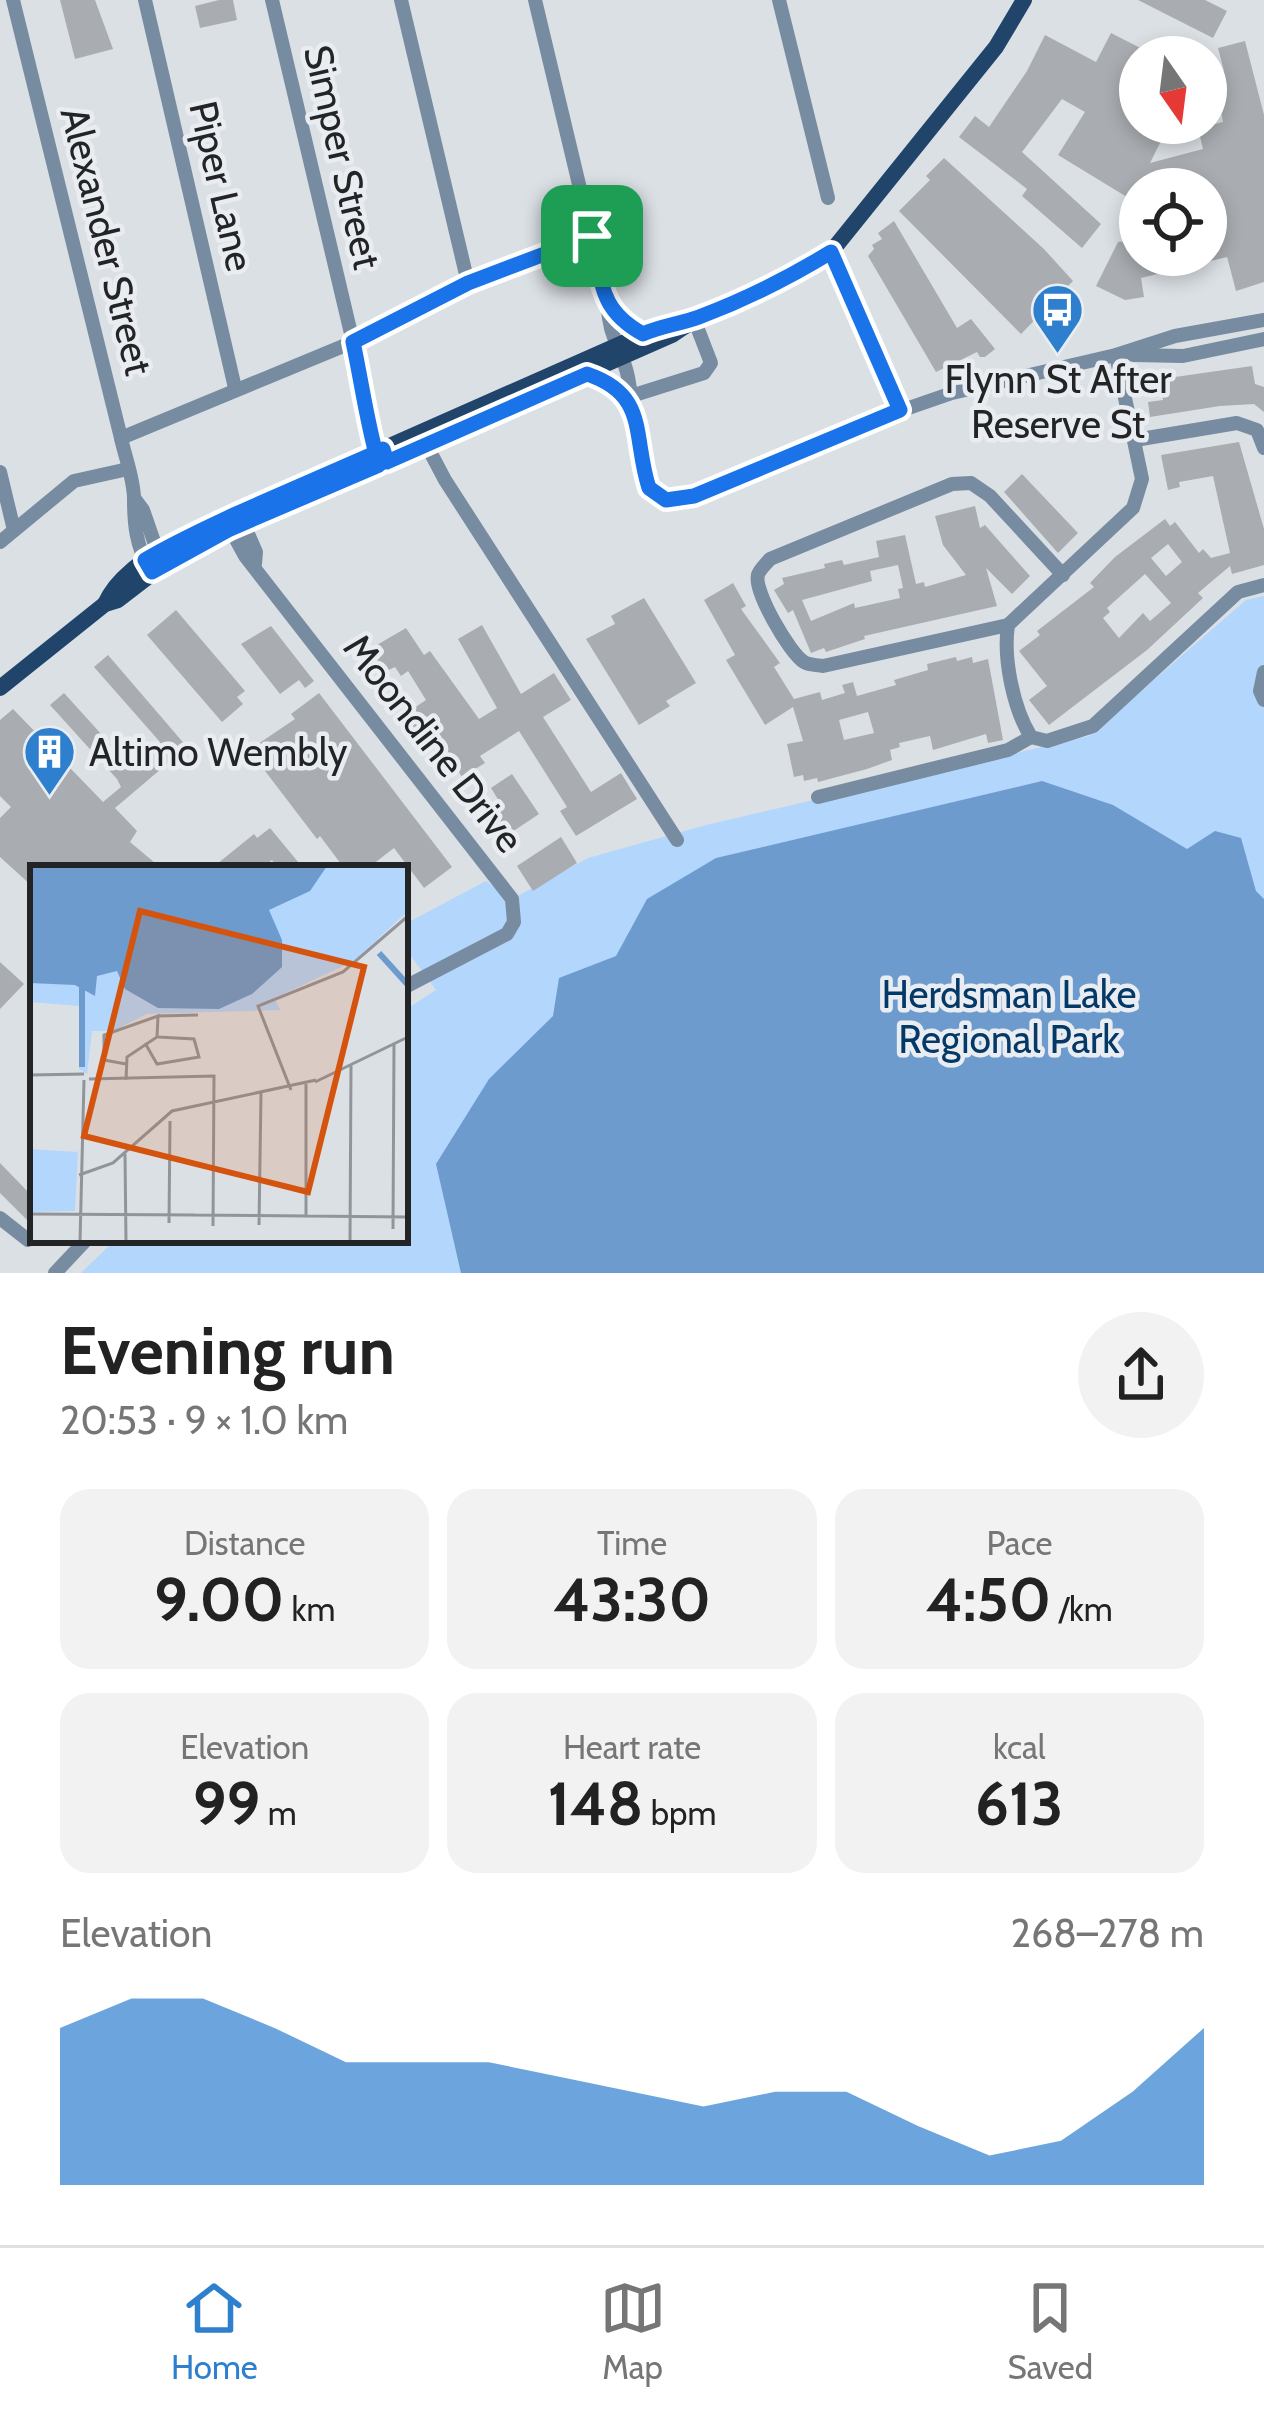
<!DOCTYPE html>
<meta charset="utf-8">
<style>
body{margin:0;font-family:Cabin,sans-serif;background:#f2f2f2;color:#222;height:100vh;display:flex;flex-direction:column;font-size:45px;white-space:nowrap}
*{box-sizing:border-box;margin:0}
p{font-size:39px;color:#767676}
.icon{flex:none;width:66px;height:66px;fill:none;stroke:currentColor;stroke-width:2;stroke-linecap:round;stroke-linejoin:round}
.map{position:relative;height:1273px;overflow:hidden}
.sheet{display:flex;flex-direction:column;background:#fff;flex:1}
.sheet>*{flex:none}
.needle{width:78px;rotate:166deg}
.fabs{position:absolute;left:1119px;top:36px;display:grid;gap:24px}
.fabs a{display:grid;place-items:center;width:108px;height:108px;border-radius:50%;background:#fff;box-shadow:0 6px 18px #0003;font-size:60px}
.pin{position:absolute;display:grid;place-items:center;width:102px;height:102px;color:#fff;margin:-51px;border-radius:24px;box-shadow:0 6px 18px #0006}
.round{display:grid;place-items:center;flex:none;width:126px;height:126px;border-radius:63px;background:#f2f2f2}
.overview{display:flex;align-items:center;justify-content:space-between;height:204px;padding:0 60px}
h1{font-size:66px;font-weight:700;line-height:90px}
.metrics{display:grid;grid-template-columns:repeat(3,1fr);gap:18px;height:204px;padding:12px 60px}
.metrics div{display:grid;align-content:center;border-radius:30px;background:#f2f2f2;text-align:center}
.metrics b{font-size:60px;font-weight:700}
.metrics small{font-size:33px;font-weight:400}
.metrics p{font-size:33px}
.chart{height:336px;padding:24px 60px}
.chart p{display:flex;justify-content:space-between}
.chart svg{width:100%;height:216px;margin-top:12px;fill:#2e80cf;opacity:.7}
.tab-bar{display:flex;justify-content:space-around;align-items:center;height:168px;border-top:3px solid #e0e0e0;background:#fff;font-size:33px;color:#767676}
.tab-bar a{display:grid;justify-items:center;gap:6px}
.tab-bar .on{color:#2e80cf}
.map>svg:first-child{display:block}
</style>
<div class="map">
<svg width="1264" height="1273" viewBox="0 0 1264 1273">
<rect width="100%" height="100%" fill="#dbe0e5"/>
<polygon fill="#b3d6fc" points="1264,596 1264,1273 81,1273 115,1240 405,1240 405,1010 436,990 405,948 405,924 486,881 512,899 588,858 706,825 1089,736 1246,600"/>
<polygon fill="#6d9bcd" points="1042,781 1113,805 1187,849 1215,831 1241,838 1256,891 1264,899 1264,1273 461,1273 436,1164 489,1079 553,1016 559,978 616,956 647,899 716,858"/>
<g fill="#a9adb1" fill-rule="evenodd">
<polygon points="60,0 95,0 113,49 75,59"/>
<polygon points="219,0 233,0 237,20 200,28 195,6"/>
<polygon points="1138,0 1205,0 1227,11 1213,38"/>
<polygon points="1111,33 1158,57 1140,57 1140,102 1131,119 1150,131 1156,126 1166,131 1150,163 1203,149 1198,128 1223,122 1214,73 1224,71 1218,48 1245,41 1264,115 1264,282 1236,291 1227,257 1141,278 1144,297 1125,300 1096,286 1118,242 1127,241 1127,236 1140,234 1140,255 1206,255 1206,189 1140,189 1140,205 1058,155 1085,112 1062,99 1022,152 1101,224 1082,248 1022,196 1027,189 959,137 975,116 989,127 1027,71 1045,35 1096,62"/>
<polygon points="944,158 1044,249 1073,281 1021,334 899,211 930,180 926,176"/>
<polygon points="894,221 957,328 971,319 995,349 985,357 980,357 977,352 936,372 868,256 874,249 872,245 882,239 878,233"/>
<polygon points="1252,366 1255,384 1264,387 1264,412 1254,404 1220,406 1150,417 1148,402 1163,400 1161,388 1168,378"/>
<path d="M1239 442 1264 529V565L1232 574 1230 566 1198 593 1203 598 1147 650 1049 725 1029 700 1047 686 1019 651 1040 635 1037 631 1094 587 1090 583 1115 557 1165 519 1170 526 1175 522 1199 553 1203 549 1211 558 1230 553 1213 476 1179 482 1180 487 1168 490 1161 455ZM1168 544 1182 562 1166 576 1151 558ZM1145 574 1171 603 1150 621 1143 613 1119 638 1103 618 1110 612 1107 608Z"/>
<polygon points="1022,474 1078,533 1058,553 1004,492"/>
<path d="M975 506 980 528 985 525 1030 576 1012 594 986 568 997 606 864 636 865 639 826 652 824 648 811 653 793 610 788 613 774 590 784 584 782 578 825 568 824 564 842 560 844 565 879 557 876 541 905 535 916 584 924 582 925 587 966 575 943 545 935 516ZM898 565 903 588 898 589 900 598 855 608 854 603 811 621 802 600 872 581 870 571Z"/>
<path d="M733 583 746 606 741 609 780 663 774 667 794 699 820 692 822 700 845 693 842 685 853 682 857 696 896 685 894 680 928 670 927 664 956 657 957 661 972 657 973 663 988 659 1003 740 988 743 986 734 933 750 930 736 899 743 900 747 890 750 892 760 867 769 818 782 817 778 804 781 803 775 794 777 787 744 803 741 793 707 765 725 726 660 735 655 704 600ZM868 712 874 733 844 740 839 720Z"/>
<polygon points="644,598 696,683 666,701 670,706 639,725 586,639 615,624 611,616"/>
<polygon points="176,610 245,691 237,697 243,704 222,722 147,635"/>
<polygon points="482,625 521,694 554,673 571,700 543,717 591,792 621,773 637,799 576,836 560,811 567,807 519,731 480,756 485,763 462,777 431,728 419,735 405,714 426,700 408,671 401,676 395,667 382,673 370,649 406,628 424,655 430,651 479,719 497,708 458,639"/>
<polygon points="271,626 314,681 305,688 299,680 280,694 241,644"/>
<polygon points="108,655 187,747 115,808 137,831 130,842 161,868 33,868 33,887 0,857 0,818 11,807 0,796 0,720 13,709 103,802 121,787 117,779 50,705 64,693 131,767 160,742 94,667"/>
<polygon points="319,693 452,867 424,888 394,848 368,868 344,868 320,836 317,839 249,750 295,719 291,714"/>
<polygon points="512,774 539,814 509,834 489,809 499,801 491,788"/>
<polygon points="270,828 303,868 278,868 272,860 261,868 212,868 254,834 257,838"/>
<polygon points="561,837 577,863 533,891 517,866"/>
<polygon points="0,962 24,984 0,1009"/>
<polygon points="0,1163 33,1197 33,1226 0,1193"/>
</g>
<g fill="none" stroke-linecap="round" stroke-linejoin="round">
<g stroke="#778ba1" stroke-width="14">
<path d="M13 0 121 438C125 457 134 479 134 499 134 524 136 545 149 568"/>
<polyline points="145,0 235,388"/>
<path d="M272 0 353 342C362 382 366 421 378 461"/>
<polyline points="401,0 468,283"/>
<path d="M535 0 608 306C608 332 619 345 626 369 637 404 629 484 666 500L694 496 900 411 952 393 1116 355 1175 336 1264 320"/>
<polyline points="779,0 828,198"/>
<polyline points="831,252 900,411"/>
<polyline points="608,306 622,324 643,334"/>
<path d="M1116 355 1142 479 1133 508 1008 625C1003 658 1013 708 1031 737L1047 741 1093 726 1238 592 1264 585"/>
<polyline points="1133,355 1183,356 1264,339"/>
<polyline points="587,374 609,382 628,397"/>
<polyline points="628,397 704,373 711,363 694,319"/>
<polyline points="121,438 353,342 468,283 592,236"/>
<polyline points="1135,440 1237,423 1257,430 1264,448"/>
<polyline points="426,444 445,480 677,840"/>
<polyline points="0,472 14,530"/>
<polyline points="134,498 143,510 160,559"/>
<polyline points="241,518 256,552 255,564"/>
<polyline points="227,523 245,556 512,899 514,922 507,934 405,987"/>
<polyline points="0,542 74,481 128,469"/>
<path d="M1008 625 823 666C816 665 809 665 804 662 790 654 753 590 758 575 759 570 767 563 770 559L952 484 971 483 990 496 1063 575"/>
<polyline points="1264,672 1260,691 1264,700"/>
<polyline points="818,797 1008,750 1031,737"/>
<polyline points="0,1218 28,1240"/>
<polyline points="55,1273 86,1240"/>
</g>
<g stroke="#21456a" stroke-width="16">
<path d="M105 604C118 574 150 557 177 540L643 334 688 320"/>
<path d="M0 688 105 604 118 600 170 560 230 529 672 335C721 300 780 283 831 252L996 47 1024 0"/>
</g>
</g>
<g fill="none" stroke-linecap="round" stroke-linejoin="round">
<defs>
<path id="route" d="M592 236 468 283 353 342C362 384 367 424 379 465L230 529 152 572 145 560C175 542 206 528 238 513L375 453 383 449 387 462 587 374C649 395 632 435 649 488L666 500 694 496 900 410 831 252C790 277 744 300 699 317 680 324 661 326 643 334 598 309 603 283 592 236"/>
</defs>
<use href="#route" stroke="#fff" stroke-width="24"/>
<use href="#route" stroke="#1a73e8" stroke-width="15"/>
</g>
<defs>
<symbol id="bus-pin" viewBox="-11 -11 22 30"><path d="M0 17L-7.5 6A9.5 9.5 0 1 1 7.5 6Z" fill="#2e80cf" stroke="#e9edf2"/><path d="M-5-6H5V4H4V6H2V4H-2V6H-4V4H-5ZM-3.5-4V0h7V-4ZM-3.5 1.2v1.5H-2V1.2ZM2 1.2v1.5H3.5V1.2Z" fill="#fff"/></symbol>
<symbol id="building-pin" viewBox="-11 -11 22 30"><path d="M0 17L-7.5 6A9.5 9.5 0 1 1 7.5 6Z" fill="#2e80cf" stroke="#e9edf2"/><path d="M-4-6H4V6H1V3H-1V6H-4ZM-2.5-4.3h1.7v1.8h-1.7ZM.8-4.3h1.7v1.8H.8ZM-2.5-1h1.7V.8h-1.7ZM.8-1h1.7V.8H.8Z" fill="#fff"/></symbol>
</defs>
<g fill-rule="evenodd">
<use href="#bus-pin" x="1028" y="280" width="59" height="81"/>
<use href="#building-pin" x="20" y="722" width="59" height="81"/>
</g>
<g text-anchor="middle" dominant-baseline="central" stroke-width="9" stroke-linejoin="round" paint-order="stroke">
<g font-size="39" fill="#232426" stroke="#e9edf2">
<text transform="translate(343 157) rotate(77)">Simper Street</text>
<text transform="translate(222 186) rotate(77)">Piper Lane</text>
<text transform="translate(107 241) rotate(76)">Alexander Street</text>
<text transform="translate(434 743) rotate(52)">Moondine Drive</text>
</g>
<g font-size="39" fill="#232426" stroke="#e9edf2">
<text x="1058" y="379">Flynn St After<tspan x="1058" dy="45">Reserve St</tspan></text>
<text x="89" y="752" text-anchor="start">Altimo Wembly</text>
</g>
<g font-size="39" fill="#033867" stroke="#e9edf2">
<text x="1009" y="994">Herdsman Lake<tspan x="1009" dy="45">Regional Park</tspan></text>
</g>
</g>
<g transform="translate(30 865)">
<rect width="378" height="378" fill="#dbe0e5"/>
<path d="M0 1H378V46L324 96 245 133 250 145 117 149 83 166H62L57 209 49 204V141L0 137ZM0 284 48 287 45 346 0 347Z" fill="#b3d6fc"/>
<path d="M0 1H297L280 26 239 45 252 75V102L222 129 189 144 128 143 95 124 87 106 67 111 65 131 45 120 0 118Z" fill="#6d9bcd"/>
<path fill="none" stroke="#6d9bcd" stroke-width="6" d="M349 88 378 120M52 120V202"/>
<path fill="none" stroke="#919599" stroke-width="3" d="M128 151 168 150M115 178 127 199 169 192 164 174 128 172M0 210 54 209M59 214 184 211 183 361M96 215 97 192 127 172 128 151 74 170V195L96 199M285 217 378 172M261 225 228 141 313 107 378 51M95 289 96 377M49 310 83 298 142 246 286 215M0 349 165 350M161 350 378 352M276 350V219M139 358 140 256M229 360 231 228M363 364 364 178M50 377 54 215M320 377 321 201"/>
<path fill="#d4540f" fill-opacity="0.15" stroke="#d4540f" stroke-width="6" d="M110 46 334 102 278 327 54 271Z"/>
<rect width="378" height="378" fill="none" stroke="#232426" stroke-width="6"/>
</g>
</svg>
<div class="fabs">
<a><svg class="needle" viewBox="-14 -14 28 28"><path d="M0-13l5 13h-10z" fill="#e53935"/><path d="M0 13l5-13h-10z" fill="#767676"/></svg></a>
<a><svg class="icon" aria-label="locate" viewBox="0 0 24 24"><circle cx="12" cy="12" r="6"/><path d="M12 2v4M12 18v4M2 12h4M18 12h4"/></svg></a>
</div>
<div class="pin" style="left:592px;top:236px;background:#1e9e55"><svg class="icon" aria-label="arrive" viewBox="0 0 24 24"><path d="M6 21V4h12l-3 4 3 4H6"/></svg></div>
</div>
<section class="sheet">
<div class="overview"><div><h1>Evening run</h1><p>20:53 · 9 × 1.0 km</p></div><a class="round"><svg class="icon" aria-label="share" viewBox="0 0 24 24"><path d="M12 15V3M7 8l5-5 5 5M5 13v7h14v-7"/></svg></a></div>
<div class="metrics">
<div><p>Distance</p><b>9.00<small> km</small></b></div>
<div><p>Time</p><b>43:30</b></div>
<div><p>Pace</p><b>4:50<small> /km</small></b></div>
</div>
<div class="metrics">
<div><p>Elevation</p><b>99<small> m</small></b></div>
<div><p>Heart rate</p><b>148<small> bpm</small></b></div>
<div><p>kcal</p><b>613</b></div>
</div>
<div class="chart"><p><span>Elevation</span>268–278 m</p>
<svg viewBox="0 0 160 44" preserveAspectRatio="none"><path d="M0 44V12L10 6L20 6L30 12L40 19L50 19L60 19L70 22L80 25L90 28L100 25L110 25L120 32L130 38L140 35L150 25L160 12V44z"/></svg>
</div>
</section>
<nav class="tab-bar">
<a class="on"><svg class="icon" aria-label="home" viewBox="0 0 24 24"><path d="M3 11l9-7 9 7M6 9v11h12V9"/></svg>Home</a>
<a><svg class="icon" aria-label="map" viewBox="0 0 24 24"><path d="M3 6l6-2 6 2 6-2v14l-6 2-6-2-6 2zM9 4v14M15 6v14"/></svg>Map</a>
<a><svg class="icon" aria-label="saved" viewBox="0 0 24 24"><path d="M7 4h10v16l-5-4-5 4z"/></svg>Saved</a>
</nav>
